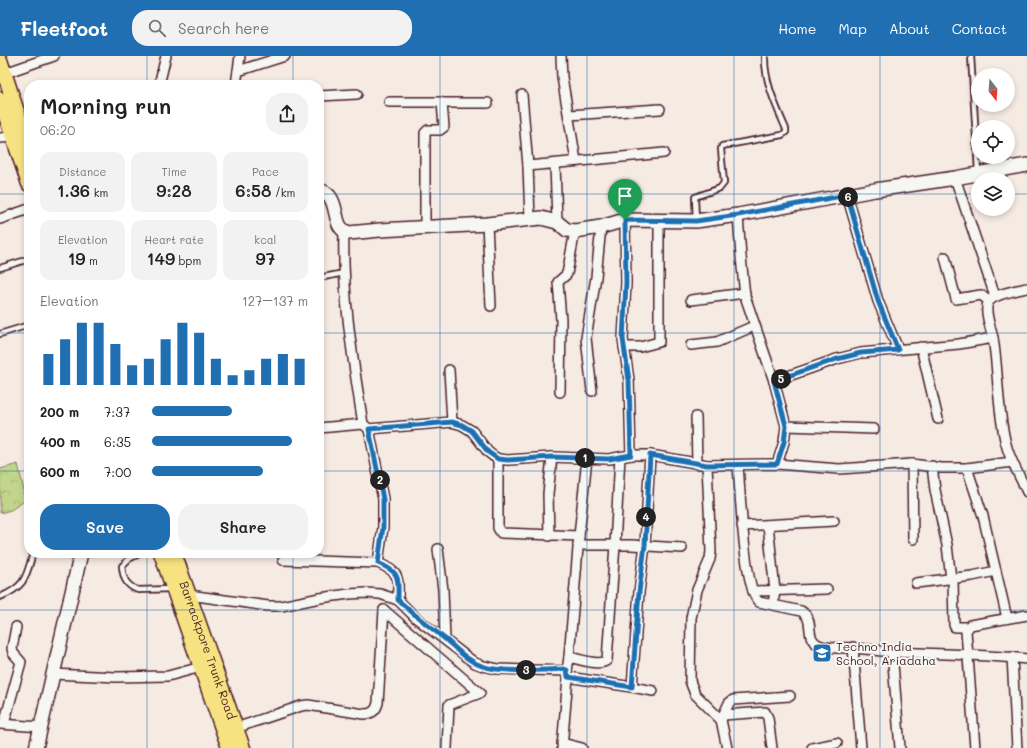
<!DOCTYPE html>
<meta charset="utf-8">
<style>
body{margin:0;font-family:Mali,sans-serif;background:#f2f2f2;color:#222;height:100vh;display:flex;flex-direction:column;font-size:15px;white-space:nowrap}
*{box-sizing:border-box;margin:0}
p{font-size:13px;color:#767676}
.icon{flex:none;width:22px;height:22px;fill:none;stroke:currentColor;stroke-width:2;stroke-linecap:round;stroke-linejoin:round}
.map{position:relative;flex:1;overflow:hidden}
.panel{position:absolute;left:24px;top:24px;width:300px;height:478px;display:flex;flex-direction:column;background:#fff;border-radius:16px;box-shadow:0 2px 6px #0003}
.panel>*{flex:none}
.needle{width:26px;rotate:163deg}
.controls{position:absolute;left:971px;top:12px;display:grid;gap:8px}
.controls a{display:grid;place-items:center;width:44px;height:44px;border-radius:50%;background:#fff;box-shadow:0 2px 6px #0003;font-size:20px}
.pin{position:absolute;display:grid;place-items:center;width:34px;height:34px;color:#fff;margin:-41px -17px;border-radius:50% 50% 50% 0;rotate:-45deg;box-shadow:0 0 4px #0007}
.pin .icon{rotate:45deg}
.km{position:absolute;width:20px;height:20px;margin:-10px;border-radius:50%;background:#222;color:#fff;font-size:11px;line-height:20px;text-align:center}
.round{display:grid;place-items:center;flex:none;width:42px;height:42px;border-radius:16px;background:#f2f2f2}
.overview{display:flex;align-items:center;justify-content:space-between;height:68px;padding:0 16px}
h1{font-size:22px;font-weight:600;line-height:30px}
.figures{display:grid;grid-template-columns:repeat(3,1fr);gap:6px;height:68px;padding:4px 16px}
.figures div{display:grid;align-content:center;border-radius:10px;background:#f2f2f2;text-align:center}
.figures b{font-size:17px;font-weight:600}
.figures small{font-size:11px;font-weight:400}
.figures p{font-size:11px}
.chart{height:112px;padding:8px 16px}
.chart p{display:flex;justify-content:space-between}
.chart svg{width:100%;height:72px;margin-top:4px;stroke:#1f6fb2;stroke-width:6}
.button{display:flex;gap:8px;margin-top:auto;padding:8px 16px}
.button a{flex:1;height:46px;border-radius:16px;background:#1f6fb2;color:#fff;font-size:16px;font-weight:600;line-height:46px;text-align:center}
.button a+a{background:#f2f2f2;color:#222}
ul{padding:0 16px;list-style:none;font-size:13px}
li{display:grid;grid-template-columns:64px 48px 1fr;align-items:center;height:30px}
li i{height:10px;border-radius:5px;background:#1f6fb2}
header{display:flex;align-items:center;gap:24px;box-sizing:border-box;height:56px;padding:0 20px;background:#1f6fb2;color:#fff}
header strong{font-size:19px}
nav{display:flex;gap:22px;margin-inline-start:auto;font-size:14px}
.search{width:280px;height:36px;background:#f2f2f2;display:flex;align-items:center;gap:10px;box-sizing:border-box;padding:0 14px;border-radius:16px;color:#767676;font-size:15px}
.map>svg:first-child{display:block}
</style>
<header>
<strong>Fleetfoot</strong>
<div class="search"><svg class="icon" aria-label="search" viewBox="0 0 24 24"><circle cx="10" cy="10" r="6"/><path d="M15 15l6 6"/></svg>Search here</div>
<nav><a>Home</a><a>Map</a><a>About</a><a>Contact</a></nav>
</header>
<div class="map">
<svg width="1027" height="692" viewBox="0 0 1027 692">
<defs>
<pattern id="park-crowns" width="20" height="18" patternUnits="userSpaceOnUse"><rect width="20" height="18" fill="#c1d68c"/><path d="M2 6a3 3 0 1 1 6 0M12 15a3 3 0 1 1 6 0" fill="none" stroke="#a7b779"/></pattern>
</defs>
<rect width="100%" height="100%" fill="#f6ebe3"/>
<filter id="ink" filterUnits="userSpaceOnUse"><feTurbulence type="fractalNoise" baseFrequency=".025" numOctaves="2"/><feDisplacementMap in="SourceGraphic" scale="8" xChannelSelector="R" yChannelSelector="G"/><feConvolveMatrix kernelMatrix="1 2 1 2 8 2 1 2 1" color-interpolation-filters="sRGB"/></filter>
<g filter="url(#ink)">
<polygon fill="url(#park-crowns)" stroke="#867a5c" points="18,408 26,444 11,454 0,457 0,413"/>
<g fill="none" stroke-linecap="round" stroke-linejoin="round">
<defs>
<g id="lane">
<polyline points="971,0 978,116"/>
<path d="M696 165 695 141 720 132 724 127 721 93 722 90 782 79 786 76V73C776 50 764 25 765 0"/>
<polyline points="0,212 29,203"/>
<polyline points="319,222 344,217"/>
<polyline points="0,278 29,269"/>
<path d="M141 497 129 503 122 510C123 522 126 530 138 534L172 533"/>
<path d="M0 541C26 530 26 521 33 497"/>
</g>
<g id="street">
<polyline points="561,0 562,21 576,105"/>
<polyline points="238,15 285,0"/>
<polyline points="5,17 54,0"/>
<polyline points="159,29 166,0"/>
<polyline points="236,29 240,0"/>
<polyline points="522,39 528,110 530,163"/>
<polyline points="319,40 357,38"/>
<polyline points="389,46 440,46 442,47 444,71 440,74 428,74 425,77 425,171"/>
<polyline points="442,47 488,47"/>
<polyline points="569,59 660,53"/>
<polyline points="0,82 13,81"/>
<polyline points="555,108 557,166"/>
<polyline points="528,110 664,97"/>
<polyline points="955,122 995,240"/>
<polyline points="847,139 878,245 898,293"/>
<polyline points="738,159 741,201 745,240 774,325 786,370 784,386 777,408"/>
<polyline points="0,163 29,153"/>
<polyline points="625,164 626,227 623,283 629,324 631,399"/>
<polyline points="487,168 491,250"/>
<path d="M344 176C342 240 353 304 363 368L369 373 452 366 462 369 472 375 488 396 493 400 498 403 508 404 552 401 609 403 631 399H650L707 409 777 408 839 413 912 408 941 412H967L1012 406"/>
<polyline points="945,201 956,243 981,239 989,245"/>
<path d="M1027 232C1018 234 992 238 988 247 984 255 991 273 993 282 999 318 997 354 1006 388 1010 405 1020 420 1027 436"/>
<polyline points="691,244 745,237"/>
<polyline points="691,289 717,286 754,270"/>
<polyline points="624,291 640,291 659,286 659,163"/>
<polyline points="921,291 938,363"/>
<polyline points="449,314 452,366"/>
<polyline points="774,325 837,303 861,297 959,288 993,282"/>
<polyline points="592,335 586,282 596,221 601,171"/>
<polyline points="560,336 561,264 558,226 567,218 575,175"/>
<polyline points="696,361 697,408"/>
<polyline points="786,370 874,373"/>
<polyline points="319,372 363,368"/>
<polyline points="369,373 383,443 383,471 378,507"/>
<polyline points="498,403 498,472 501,477 579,480"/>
<polyline points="912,408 913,483"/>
<polyline points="707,409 711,495 710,503 697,534 691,562 690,625 695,638 721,664 727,692"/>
<path d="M738 409C740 431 744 535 759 546L801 555C816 564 804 580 817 588 827 594 843 591 854 592 867 593 880 595 893 596 938 598 983 598 1027 603"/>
<polyline points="932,410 935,434 947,489 951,523"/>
<polyline points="967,412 983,460 1007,562"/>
<polyline points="768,469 775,535 773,548"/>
<polyline points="742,470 834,465"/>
<polyline points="549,480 548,438 552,401"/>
<polyline points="578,489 631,489 682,492"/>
<polyline points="438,493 443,534 445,583"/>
<path d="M283 504 378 507C401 517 398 521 398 544"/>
<polyline points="953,523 954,569 955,571 967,571"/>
<polyline points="916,527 972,520 996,515"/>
<polyline points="753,535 827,533"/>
<polyline points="189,539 268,550 281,550 320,542 349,538 366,537 380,538 398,544 416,562 475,607 483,610 498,613 567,615 568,621 562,692"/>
<polyline points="384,554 480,637 449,649 447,692"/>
<polyline points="853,591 861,692"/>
<polyline points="892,596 900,692"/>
<path d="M569 601C579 603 600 611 607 604L615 489 620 401"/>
<polyline points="1012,601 1017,692"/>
<polyline points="567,615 569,601 579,480 587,402"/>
<polyline points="53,618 116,621 168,620 201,611"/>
<polyline points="568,621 632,631 653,635"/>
<polyline points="632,631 639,536 645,489 650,399"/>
<polyline points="723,659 765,656 768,662 772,692"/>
<polyline points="721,664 729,647 733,644 790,640"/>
<polyline points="0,668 41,671"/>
<polyline points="4,668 21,606 13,597 12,592 16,571"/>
<path d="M236 672 301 650 308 649 364 658C372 658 376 655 378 647L384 554"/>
<polyline points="562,687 582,692"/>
<polyline points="812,692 837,687"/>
<polyline points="975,692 966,575 970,569 1027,559"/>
</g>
<g id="secondary">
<path d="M319 134C343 140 329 172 349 177L380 174 487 168 541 162 557 166 567 174 575 175 601 171 625 164 696 165 738 159 875 134 955 122 1027 109"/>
<polyline points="36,692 81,497"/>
</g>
<g id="primary">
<polyline points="0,4 29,92"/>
<polyline points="0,43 29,128"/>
<polyline points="161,497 229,692"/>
<path id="s1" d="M174 497 243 692"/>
</g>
</defs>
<use href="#lane" stroke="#4a1f2b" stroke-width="8"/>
<use href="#street" stroke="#4a1f2b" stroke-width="12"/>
<use href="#secondary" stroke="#4a1f2b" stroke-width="16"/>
<use href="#primary" stroke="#4a1f2b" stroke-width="17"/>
<use href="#lane" stroke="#f6f6f2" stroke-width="4.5"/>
<use href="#street" stroke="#f6f6f2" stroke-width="9"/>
<use href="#secondary" stroke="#f6f6f2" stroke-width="13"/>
<use href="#primary" stroke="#f7e281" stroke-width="14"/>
</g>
</g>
<g fill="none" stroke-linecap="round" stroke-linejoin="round" filter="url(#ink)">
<defs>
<path id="route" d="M847 139 878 245 898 294 861 297 837 303 774 325 786 370 784 386 777 408 707 409 650 399 645 489 639 536 632 631 568 621 567 614 564 613C542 614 502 617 482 610 467 605 456 592 445 583 429 570 413 558 398 544 398 521 401 517 378 507L383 471V443L369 373 452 366 462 369 472 375 488 396 498 403 508 404 552 401 609 403 631 399 629 324 623 283 626 227 625 164 696 165 738 159Z"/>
</defs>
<use href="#route" stroke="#fff" stroke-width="8"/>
<use href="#route" stroke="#1f6fb2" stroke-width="5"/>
</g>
<path fill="none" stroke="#1f6fb2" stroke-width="1" stroke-opacity="0.55" d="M147 0V29M293 0V29M440 0V692M587 0V692M734 0V692M880 0V692M0 138H29M319 138H978M1008 138H1027M0 277H29M319 277H1027M0 415H29M319 415H1027M147 497V692M293 497V692M0 554H1027"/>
<defs>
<symbol id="school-square" viewBox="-11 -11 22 22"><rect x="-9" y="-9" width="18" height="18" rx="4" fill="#1f6fb2" stroke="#f6f6f2"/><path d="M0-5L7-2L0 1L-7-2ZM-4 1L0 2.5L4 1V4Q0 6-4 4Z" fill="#fff"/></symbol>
</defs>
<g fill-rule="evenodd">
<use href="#school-square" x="811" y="586" width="22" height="22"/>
</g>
<g text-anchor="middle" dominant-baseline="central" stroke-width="4" stroke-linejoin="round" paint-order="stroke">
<g font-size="12" fill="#4a1f2b" stroke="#f6f6f2" text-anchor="start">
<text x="836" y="590">Techno India<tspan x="836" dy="14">School, Ariadaha</tspan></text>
</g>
<g font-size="12" fill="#4a1f2b" stroke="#f6f6f2">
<text stroke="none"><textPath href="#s1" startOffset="103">Barrackpore Trunk Road</textPath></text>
</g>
</g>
</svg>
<div class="controls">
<a><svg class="needle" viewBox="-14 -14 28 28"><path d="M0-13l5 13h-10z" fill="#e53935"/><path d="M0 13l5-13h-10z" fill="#767676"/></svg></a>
<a><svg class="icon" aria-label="locate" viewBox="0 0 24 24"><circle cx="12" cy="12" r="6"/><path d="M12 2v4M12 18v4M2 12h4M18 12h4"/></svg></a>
<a><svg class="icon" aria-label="layers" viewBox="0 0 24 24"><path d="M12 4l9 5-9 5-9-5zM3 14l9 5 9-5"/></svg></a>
</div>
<div class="pin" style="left:625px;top:164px;background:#1e9e55"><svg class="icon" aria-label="arrive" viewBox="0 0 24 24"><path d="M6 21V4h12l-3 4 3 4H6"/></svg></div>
<b class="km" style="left:585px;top:402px">1</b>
<b class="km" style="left:380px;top:424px">2</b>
<b class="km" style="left:526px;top:614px">3</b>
<b class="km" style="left:646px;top:461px">4</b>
<b class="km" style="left:781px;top:323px">5</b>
<b class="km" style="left:848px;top:141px">6</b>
<section class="panel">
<div class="overview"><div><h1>Morning run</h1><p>06:20</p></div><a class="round"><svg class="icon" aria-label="share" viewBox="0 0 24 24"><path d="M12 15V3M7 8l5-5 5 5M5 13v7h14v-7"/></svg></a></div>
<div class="figures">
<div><p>Distance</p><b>1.36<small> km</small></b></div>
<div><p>Time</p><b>9:28</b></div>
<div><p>Pace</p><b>6:58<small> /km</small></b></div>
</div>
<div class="figures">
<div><p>Elevation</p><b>19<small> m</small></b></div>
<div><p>Heart rate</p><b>149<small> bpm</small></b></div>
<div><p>kcal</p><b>97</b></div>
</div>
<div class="chart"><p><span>Elevation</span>127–137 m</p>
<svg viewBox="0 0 160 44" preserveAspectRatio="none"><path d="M5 44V25M15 44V16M25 44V6M35 44V6M45 44V19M55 44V32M65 44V28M75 44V16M85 44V6M95 44V12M105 44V28M115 44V38M125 44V35M135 44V28M145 44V25M155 44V28"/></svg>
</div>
<ul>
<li><b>200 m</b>7:37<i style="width:51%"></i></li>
<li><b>400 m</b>6:35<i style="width:90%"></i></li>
<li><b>600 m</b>7:00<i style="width:71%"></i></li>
</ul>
<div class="button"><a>Save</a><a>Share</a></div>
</section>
</div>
